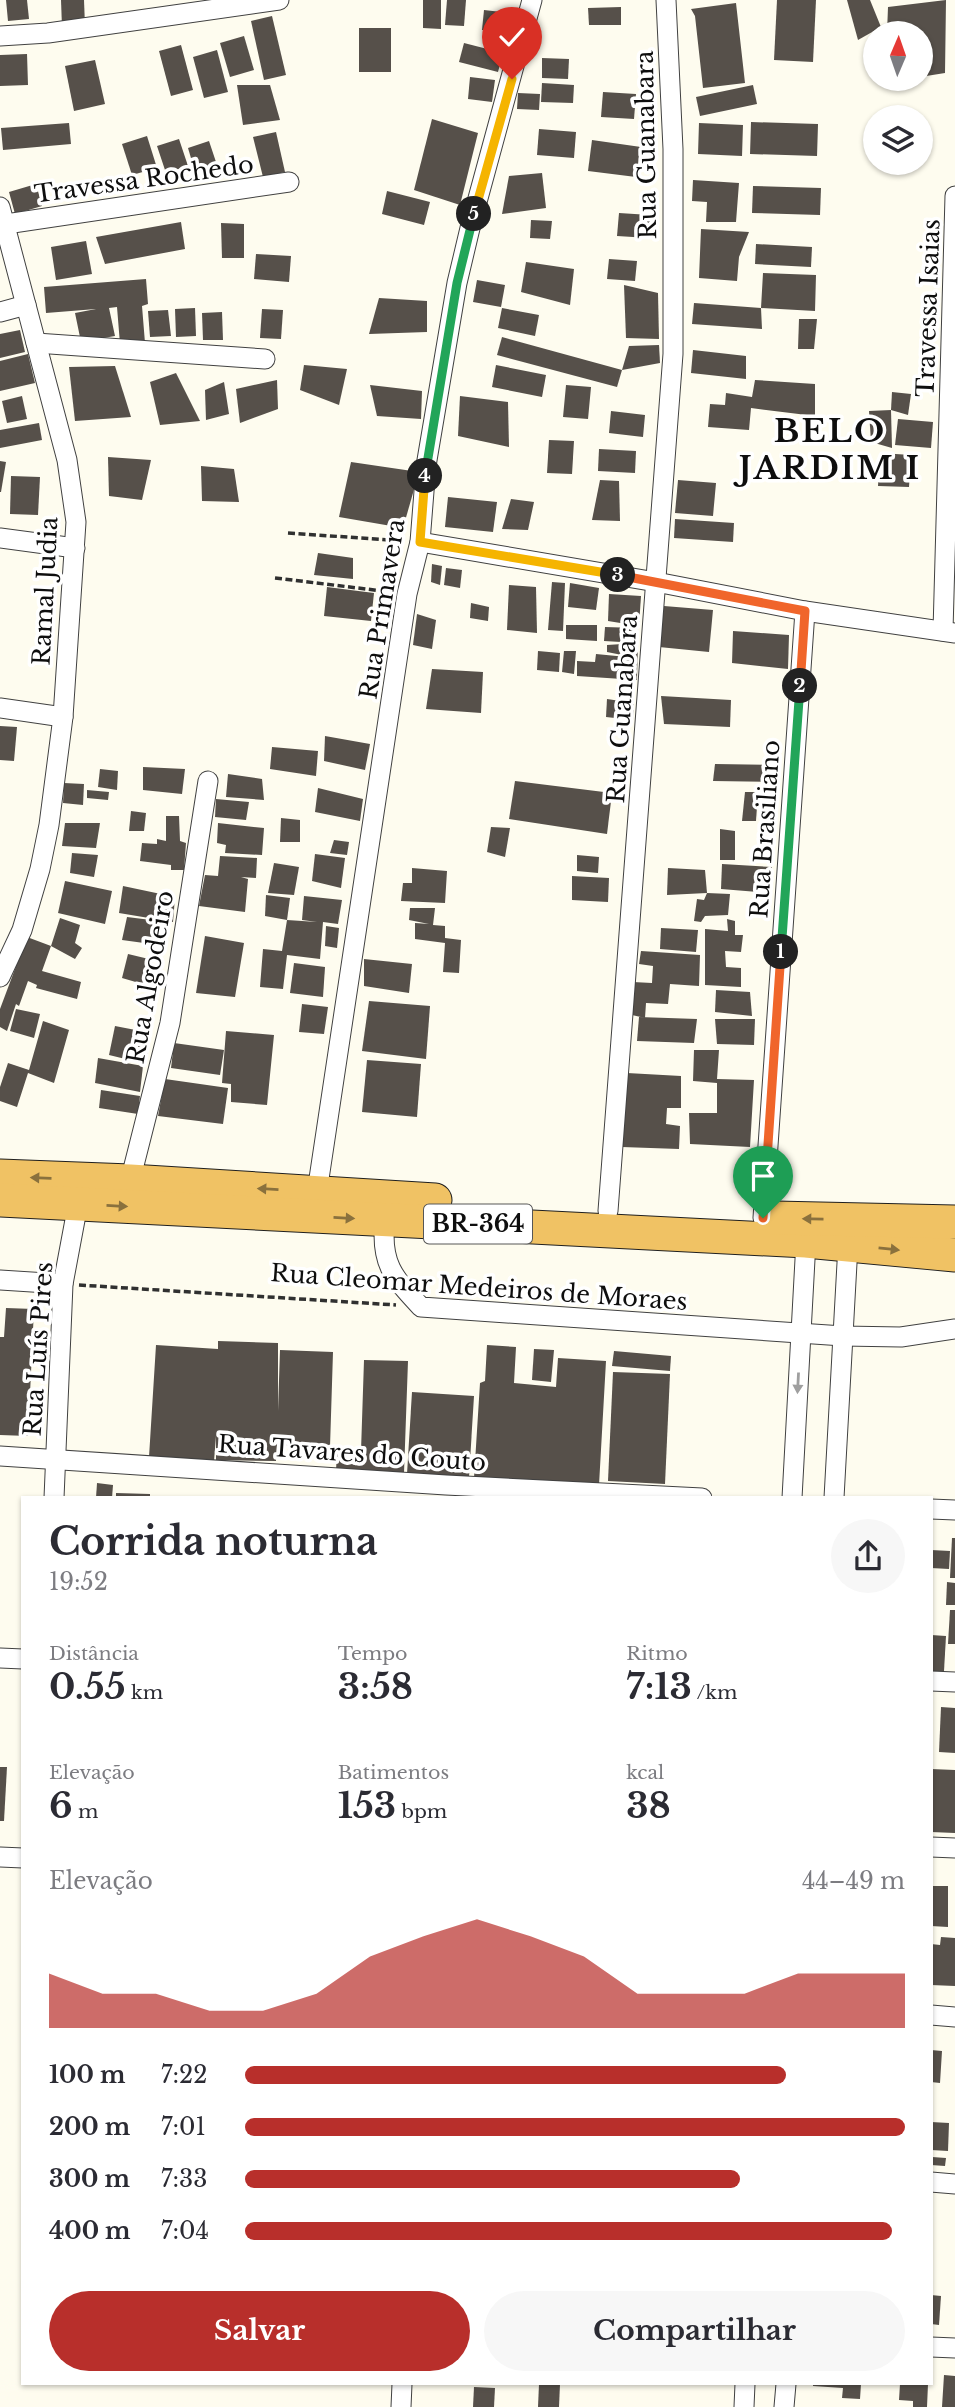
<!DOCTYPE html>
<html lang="pt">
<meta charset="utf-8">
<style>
body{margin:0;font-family:"Libre Baskerville",serif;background:#f7f7f7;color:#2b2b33;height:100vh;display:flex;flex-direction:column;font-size:26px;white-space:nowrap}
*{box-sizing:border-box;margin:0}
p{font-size:23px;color:#7c7c81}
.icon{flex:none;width:38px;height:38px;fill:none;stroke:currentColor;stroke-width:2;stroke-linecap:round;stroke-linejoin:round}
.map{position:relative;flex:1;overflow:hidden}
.sheet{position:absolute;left:21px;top:1496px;width:912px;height:889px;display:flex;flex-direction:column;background:#fff;border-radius:0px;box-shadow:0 2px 5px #0004}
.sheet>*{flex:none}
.needle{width:46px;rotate:2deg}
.controls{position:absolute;left:863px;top:21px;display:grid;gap:14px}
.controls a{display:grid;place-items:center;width:70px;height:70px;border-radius:50%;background:#fff;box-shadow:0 2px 5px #0004;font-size:35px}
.pin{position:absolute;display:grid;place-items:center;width:60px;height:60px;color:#fff;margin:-72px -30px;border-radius:50% 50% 50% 0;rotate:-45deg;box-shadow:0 0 7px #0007}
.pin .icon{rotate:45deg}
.km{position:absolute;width:35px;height:35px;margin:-18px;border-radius:50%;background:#222;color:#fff;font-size:19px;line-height:35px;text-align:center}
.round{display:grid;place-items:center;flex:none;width:74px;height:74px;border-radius:37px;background:#f7f7f7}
.head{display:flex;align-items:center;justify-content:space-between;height:119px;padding:0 28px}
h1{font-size:38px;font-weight:700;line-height:52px}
.figures{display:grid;grid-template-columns:repeat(3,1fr);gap:10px;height:119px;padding:7px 28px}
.figures div{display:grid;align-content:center}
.figures b{font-size:35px;font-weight:700}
.figures small{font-size:19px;font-weight:400}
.figures p{font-size:19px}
.chart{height:196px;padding:14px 28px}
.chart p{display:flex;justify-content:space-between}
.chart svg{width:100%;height:126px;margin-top:7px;fill:#b82f2b;opacity:.7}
.action{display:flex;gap:14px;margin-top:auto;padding:14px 28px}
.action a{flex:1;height:80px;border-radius:42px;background:#b82f2b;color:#fff;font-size:28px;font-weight:700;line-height:80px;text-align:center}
.action a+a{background:#f7f7f7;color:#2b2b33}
ul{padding:0 28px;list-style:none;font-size:23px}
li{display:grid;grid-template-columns:112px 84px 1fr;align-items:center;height:52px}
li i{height:18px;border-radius:9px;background:#b82f2b}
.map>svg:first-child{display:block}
</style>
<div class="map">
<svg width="955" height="2407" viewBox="0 0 955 2407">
<rect width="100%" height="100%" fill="#fefcef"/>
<g fill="#56504a">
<polygon points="6,0 27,0 29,19 8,21"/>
<polygon points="61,0 84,0 85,26 62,27"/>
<polygon points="423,0 441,0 441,29 423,28"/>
<polygon points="447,0 466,0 464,26 445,25"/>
<polygon points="777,0 816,0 813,62 774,60"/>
<polygon points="847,0 870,0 881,27 858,40"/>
<polygon points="946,0 945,73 920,77 920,33 887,33 888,7"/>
<polygon points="736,3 745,83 703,88 695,16 691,9"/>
<polygon points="621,7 621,25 589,25 588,8"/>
<polygon points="484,10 510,13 508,33 482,30"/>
<polygon points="272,16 286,75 264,80 251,21"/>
<rect x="359" y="28" width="32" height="44"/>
<polygon points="244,36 254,70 230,77 220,43"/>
<polygon points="464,43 503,53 498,72 459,62"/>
<polygon points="181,45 193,90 171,96 159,51"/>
<polygon points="217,50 228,92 204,98 193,57"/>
<polygon points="27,54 28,85 0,86 0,55"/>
<polygon points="542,58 569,59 568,79 542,78"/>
<polygon points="95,60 105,104 74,111 65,66"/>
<polygon points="470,77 495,80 492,102 468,99"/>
<polygon points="542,83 574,85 573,103 541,102"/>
<polygon points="237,85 270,85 280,120 243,125"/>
<polygon points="753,85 757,104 700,116 696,97"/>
<polygon points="603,92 636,94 634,119 601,117"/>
<polygon points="518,93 540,94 539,110 517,109"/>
<polygon points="432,119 478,133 460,205 414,190"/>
<polygon points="751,122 818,124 817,156 750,154"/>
<polygon points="69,123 71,144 3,150 1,128"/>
<polygon points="699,123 743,125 742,156 698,154"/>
<polygon points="539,129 576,132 574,158 537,155"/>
<polygon points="276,132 285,172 263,177 253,137"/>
<polygon points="147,136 157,168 132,175 122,144"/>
<polygon points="179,139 188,166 166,173 157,146"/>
<polygon points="592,140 641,147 636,177 588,171"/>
<polygon points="209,141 218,168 196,175 188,148"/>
<polygon points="542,173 546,208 502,214 509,176"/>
<polygon points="693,180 739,183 736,222 706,222 707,202 692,201"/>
<polygon points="36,184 42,206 15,214 9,192"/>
<polygon points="753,186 821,188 820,215 752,213"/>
<polygon points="387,191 430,202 424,225 382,214"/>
<polygon points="619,213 650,215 649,238 617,236"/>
<polygon points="531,220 552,221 550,239 530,238"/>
<polygon points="181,222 185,249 105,264 96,237"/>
<polygon points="221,223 244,224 244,258 222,258"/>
<polygon points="701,229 749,232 739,257 737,281 699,278"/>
<polygon points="86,241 92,274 56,280 51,247"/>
<polygon points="756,244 812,247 811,267 755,264"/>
<polygon points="256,254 291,256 289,282 254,279"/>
<polygon points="609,259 637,261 635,281 607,279"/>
<polygon points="526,262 574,269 570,305 521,292"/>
<polygon points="763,273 816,275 815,311 761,308 762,329 692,324 694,303 761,308"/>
<polygon points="146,279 148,304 142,306 145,343 120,344 117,307 109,308 115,336 81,342 75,313 96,309 46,313 44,287"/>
<polygon points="477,280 505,285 501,307 473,302"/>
<polygon points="624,285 658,293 659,339 626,338"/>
<polygon points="379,298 427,301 427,332 369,334"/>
<polygon points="195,308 196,336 176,337 175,309"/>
<polygon points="502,308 539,315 535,336 498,328"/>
<polygon points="262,309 283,310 281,339 260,338"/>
<polygon points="168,310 171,336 150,337 148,311"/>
<polygon points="222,312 223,340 203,340 202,313"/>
<polygon points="799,319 817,319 814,349 798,349"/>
<polygon points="20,330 25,352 0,358 0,334"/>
<polygon points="502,337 622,370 617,387 497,355"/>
<polygon points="659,345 660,363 622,370 629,346"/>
<polygon points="693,350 746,356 746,379 691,373"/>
<polygon points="28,354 35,383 0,391 0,361"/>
<polygon points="304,365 347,369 339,405 300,390"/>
<polygon points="496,365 546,375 542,397 492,387"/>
<polygon points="115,366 131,417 75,421 69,367"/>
<polygon points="176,373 200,421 160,425 150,382"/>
<polygon points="277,380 278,409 240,423 236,389"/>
<polygon points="755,380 815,384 815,416 751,408 749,430 708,427 710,404 725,405 726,393 752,397"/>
<polygon points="224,382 229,414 206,420 205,390"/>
<polygon points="370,385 422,391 421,419 377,416"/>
<polygon points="566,385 591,387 588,419 563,417"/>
<polygon points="892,392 911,394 908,415 891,410"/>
<polygon points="22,396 27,419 7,423 2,401"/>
<polygon points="460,396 508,402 509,447 458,436"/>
<polygon points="891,410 892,448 871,442 869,411"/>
<polygon points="611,411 645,415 643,437 609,433"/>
<polygon points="898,419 933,422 931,448 895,445"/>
<polygon points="39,423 42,440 0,448 0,430"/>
<polygon points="549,440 574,441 572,474 547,473"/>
<polygon points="599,449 636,451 635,473 598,471"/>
<polygon points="880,453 911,455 909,487 878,486"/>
<polygon points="108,457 151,460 142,500 109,496"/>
<polygon points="0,461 6,462 1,492 0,492"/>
<polygon points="351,462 419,472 403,528 339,517"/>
<polygon points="201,466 234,469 239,502 202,501"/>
<polygon points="11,476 40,477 38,515 10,514"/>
<polygon points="600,480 619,481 620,521 592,520"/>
<polygon points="678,480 716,483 713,516 675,513"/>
<polygon points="448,497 497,502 493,532 445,527"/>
<polygon points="511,499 534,502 528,530 502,529"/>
<polygon points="675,519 734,523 733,542 674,538"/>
<polygon points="318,553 353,558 353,579 314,575"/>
<polygon points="432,564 442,566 440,585 431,582"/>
<polygon points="446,568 462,570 460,588 444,585"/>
<polygon points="552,582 565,583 563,631 548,630"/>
<polygon points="570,583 599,588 596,610 568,607"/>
<polygon points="509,585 536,587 537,633 507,630"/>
<polygon points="327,587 374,593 371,621 324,616"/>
<polygon points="609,594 641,596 639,626 608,621"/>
<polygon points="471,603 489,607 488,621 470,618"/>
<polygon points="664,606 713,610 709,652 659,647"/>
<polygon points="417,614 436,620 432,649 413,645"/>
<polygon points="566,625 597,625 597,641 566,639"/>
<polygon points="605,627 637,628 638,643 604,641"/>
<polygon points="733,631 789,635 788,669 732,663"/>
<polygon points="638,643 637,680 577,676 577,661 595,662 596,654 637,658 607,652 607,645"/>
<polygon points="538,651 560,653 559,672 537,670"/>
<polygon points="564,651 576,651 574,674 562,672"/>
<polygon points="432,669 483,672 481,713 426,709"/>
<polygon points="661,696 731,700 730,727 664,724"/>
<polygon points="607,699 634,703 633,720 606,717"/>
<polygon points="0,726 17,727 14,761 0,760"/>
<polygon points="325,736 370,744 365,770 324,761"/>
<polygon points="272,747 318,751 316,776 270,769"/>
<polygon points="715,764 777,765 779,782 713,781"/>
<polygon points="143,767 185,769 182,794 143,790"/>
<polygon points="100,769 118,771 117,790 98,787"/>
<polygon points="228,774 262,779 264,800 226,797"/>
<polygon points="515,781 612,793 607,834 509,819"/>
<polygon points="64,783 84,784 83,805 63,803"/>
<polygon points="318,788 363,799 360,821 315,812"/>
<polygon points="87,790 109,792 108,800 87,798"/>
<polygon points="745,792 758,792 756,821 742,821"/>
<polygon points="216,799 249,802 246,820 215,817"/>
<polygon points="131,811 146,813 144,831 129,831"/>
<polygon points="166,816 179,816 180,841 186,843 184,870 171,870 171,865 140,861 142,843 157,844 157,839 166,841"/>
<polygon points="281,818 300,820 300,842 280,842"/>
<polygon points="65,823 100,823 96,848 62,846"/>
<polygon points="218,823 264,828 262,855 225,853 226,845 217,843"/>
<polygon points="491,827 510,828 505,857 487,852"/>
<polygon points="720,829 735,831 735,860 720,860"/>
<polygon points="334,840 349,842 347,855 330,853"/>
<polygon points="72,853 98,855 94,877 70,873"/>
<polygon points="315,854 345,858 341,888 312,881"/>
<polygon points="577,855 599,857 598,873 577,871"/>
<polygon points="220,856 257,858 256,878 241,877 248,879 245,912 199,906 205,875 218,876"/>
<polygon points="274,863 299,867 294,895 268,893"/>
<polygon points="722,864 772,867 770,893 721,889"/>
<polygon points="412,868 447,871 445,903 401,901 403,883 412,883"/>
<polygon points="668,868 705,870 707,893 667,895"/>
<polygon points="572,876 609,878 608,902 572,900"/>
<polygon points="65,881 112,891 105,924 58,913"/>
<polygon points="123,886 175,897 173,922 119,913"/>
<polygon points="707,893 730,894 728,915 705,916 701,922 694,921 697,899 704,900"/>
<polygon points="266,895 290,898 287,920 265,916"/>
<polygon points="304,896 342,900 338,924 323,922 320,959 287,955 283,989 260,987 263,949 282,951 287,920 317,922 302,920"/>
<polygon points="410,908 435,908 433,925 445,926 445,938 461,940 459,973 443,972 445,943 415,939 415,923 429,924 409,920"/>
<polygon points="127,917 167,922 166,946 122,940"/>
<polygon points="60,918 80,925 75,943 82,948 75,959 51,946"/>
<polygon points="727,919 735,921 735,935 743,935 741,952 725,951 726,967 741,968 741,987 705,985 705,929 728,931"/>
<polygon points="326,926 339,928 337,948 325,946"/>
<polygon points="661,928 698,930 696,952 660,949"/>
<polygon points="205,936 244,943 235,997 196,993"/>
<polygon points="27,937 51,946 42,971 81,982 77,999 36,988 37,985 28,981 19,1006 16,1004 7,1031 0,1027 0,1009"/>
<polygon points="641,951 700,955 699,986 670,984 668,1004 646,1003 645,1018 632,1015 633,982 652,983 653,966 639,964"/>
<polygon points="128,954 153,960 146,985 122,978"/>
<polygon points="364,959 412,964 409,993 364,986"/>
<polygon points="294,963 325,967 323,997 290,993"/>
<polygon points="716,990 750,992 752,1016 715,1012"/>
<polygon points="369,1001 430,1006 426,1059 362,1051"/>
<polygon points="302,1004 328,1007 324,1034 299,1032"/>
<polygon points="16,1009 40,1014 34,1038 10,1031"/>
<polygon points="639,1017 697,1019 694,1043 637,1041"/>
<polygon points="715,1019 755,1019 754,1045 717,1044"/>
<polygon points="43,1021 69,1030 54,1083 28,1073 17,1107 0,1101 0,1087 8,1063 29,1070"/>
<polygon points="115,1026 151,1033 146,1064 109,1055"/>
<polygon points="226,1031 274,1035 267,1105 231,1102 231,1084 222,1083"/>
<polygon points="174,1043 224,1050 220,1075 171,1068"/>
<polygon points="694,1050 719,1050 717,1079 754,1080 750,1147 690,1144 689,1113 717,1113 717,1083 693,1081"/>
<polygon points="98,1058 143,1066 140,1092 95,1083"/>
<polygon points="367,1060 421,1064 417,1117 362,1112"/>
<polygon points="627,1073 681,1076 681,1108 667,1108 666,1124 680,1126 679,1149 622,1147"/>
<polygon points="165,1079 228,1088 223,1124 158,1116"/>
<polygon points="101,1090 140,1096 138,1114 99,1108"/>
<polygon points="6,1308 34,1309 28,1436 0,1435 0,1337 4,1337"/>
<polygon points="218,1341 278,1343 278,1411 280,1350 333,1352 330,1447 277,1445 276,1461 216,1460 216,1436 214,1461 149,1457 156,1345 218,1349"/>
<polygon points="487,1345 516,1347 514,1383 556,1387 558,1358 606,1361 599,1485 474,1478 480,1383 485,1381"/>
<polygon points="534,1349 554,1350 551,1382 532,1380"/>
<polygon points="614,1351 671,1356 670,1371 612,1366"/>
<polygon points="364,1360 408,1361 404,1473 336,1471 337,1450 361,1451"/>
<polygon points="613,1372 670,1374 665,1484 608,1481"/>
<polygon points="412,1392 474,1396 469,1477 407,1474"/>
<polygon points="97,1483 113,1485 112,1498 96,1498"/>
<polygon points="116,1493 150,1494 150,1498 116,1498"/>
<polygon points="952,1538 955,1538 955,1578 950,1578"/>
<polygon points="931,1550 950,1551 949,1569 931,1568"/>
<polygon points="947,1582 955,1583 955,1605 946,1605"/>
<polygon points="950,1610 955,1610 955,1644 948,1644"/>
<polygon points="931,1635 946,1636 944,1671 931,1671"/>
<polygon points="941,1707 955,1708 955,1753 939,1752"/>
<polygon points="0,1767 7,1767 4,1821 0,1821"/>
<polygon points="931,1769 955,1770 955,1833 931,1832"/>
<polygon points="931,1886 948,1886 948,1927 931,1926"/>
<polygon points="941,1937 955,1938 955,1986 931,1985 931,1944 940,1945"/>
<polygon points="931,2050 942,2051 940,2083 931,2082"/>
<polygon points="931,2122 949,2123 948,2151 931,2150"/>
<polygon points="932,2157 946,2158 945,2166 931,2165"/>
<polygon points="931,2295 941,2296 939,2325 931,2324"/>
<polygon points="944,2375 955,2376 955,2407 942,2407"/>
<polygon points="539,2384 560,2384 559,2407 538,2407"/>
<polygon points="813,2384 861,2384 860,2399 842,2398 843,2388 813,2386"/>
<polygon points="900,2384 928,2384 927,2407 913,2407 913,2401 899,2400"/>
<polygon points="474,2387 495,2388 494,2407 473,2407"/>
</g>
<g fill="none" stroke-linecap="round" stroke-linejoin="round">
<defs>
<g id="minor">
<polyline points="0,36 48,33 279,0"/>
<polyline points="0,207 67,460 76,522 63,717 49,825 40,869 22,930 0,977"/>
<polyline points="6,224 289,182"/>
<polyline points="0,312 26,305"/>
<polyline points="36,343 265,359"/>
<polyline points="0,538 75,548"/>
<polyline points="420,542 656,582 805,611 955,633"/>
<polyline points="943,631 955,196"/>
<polyline points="0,708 63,717"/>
<polyline points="130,1181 170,1023 208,781"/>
<polyline points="317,1192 407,594 420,542 426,466 457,283 471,224 532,0"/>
<polyline points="608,1211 673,354 673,149 666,0"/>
<polyline points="763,1218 805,611"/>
<path d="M385 1220C380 1263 393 1277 421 1307L843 1336 901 1337 955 1329"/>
<polyline points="0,1280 63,1284"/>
<polyline points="0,1456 446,1485 702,1498"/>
<polyline points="54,1498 63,1284 78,1204"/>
<polyline points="792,1498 806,1241"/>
<polyline points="834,1498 848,1245"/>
<polyline points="931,1509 955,1510"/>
<polyline points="0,1658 23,1659"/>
<polyline points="931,1681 955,1682"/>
<polyline points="931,1847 955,1848"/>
<polyline points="0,1857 23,1858"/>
<polyline points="931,2015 955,2017"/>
<polyline points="931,2182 955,2184"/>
<polyline points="931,2347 955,2348"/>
<polyline points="401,2407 402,2384"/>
<polyline points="744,2407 745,2384"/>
<polyline points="784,2407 786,2384"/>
</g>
<g id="trunk">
<polyline points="0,1176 130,1181 435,1200"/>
<polyline points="0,1200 806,1241 955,1255"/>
<polyline points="775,1218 955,1222"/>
</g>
</defs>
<use href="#minor" stroke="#414141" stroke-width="21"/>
<use href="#trunk" stroke="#1f1f1f" stroke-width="35"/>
<g stroke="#303030" stroke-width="3.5" stroke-dasharray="7 3.5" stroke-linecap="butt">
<polyline points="288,533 404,541"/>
<polyline points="275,578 391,592"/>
<polyline points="79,1285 396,1305"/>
</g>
<use href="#minor" stroke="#fff" stroke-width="19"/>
<use href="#trunk" stroke="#f0c264" stroke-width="33"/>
</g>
<defs><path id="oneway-solid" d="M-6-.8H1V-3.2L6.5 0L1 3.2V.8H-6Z" transform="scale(1.75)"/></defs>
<g fill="#8a713d">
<use href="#oneway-solid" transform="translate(41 1178) rotate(-178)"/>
<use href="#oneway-solid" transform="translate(268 1189) rotate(-177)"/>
<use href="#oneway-solid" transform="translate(117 1206) rotate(3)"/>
<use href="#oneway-solid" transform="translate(344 1218) rotate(3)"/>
<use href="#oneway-solid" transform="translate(813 1219) rotate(-179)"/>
<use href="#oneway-solid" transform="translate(889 1249) rotate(6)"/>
</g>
<use fill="#9f9f9f" href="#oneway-solid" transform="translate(798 1383) rotate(93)"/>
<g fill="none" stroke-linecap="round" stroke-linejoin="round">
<defs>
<polyline id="split-1" points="763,1218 781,952"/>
<polyline id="split-2" points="781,952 800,686"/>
<polyline id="split-3" points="618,575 805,611 800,686"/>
<polyline id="split-4" points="425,476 420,542 618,575"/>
<polyline id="split-5" points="425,476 457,283 474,214"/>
<polyline id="split-6" points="474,214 512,79"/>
</defs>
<use href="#split-1" stroke="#fff" stroke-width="14"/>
<use href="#split-2" stroke="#fff" stroke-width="14"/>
<use href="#split-3" stroke="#fff" stroke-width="14"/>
<use href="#split-4" stroke="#fff" stroke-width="14"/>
<use href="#split-5" stroke="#fff" stroke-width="14"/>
<use href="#split-6" stroke="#fff" stroke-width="14"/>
<use href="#split-1" stroke="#f0652b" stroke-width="9"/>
<use href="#split-2" stroke="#22a559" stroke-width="9"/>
<use href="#split-3" stroke="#f0652b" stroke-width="9"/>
<use href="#split-4" stroke="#f5b400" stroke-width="9"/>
<use href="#split-5" stroke="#22a559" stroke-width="9"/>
<use href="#split-6" stroke="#f5b400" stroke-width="9"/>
</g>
<g text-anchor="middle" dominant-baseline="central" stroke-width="7" stroke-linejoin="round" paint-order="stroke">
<rect fill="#fff" stroke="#565656" stroke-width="2" x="424" y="1204.5" width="108" height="39" rx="5"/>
<g font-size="23" font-weight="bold" fill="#0e0e0e">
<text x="478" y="1224">BR-364</text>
</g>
<g font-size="24" fill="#0e0e0e" stroke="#fff">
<text transform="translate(646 145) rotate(-91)">Rua Guanabara</text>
<text transform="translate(144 179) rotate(-8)">Travessa Rochedo</text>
<text transform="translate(928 308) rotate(-88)">Travessa Isaias</text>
<text transform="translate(45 591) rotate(-87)">Ramal Judia</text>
<text transform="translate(382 609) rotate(-81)">Rua Primavera</text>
<text transform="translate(622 709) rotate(-86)">Rua Guanabara</text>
<text transform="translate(765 829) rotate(-86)">Rua Brasiliano</text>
<text transform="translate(150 977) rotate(-80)">Rua Algodeiro</text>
<text transform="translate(479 1287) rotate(4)">Rua Cleomar Medeiros de Moraes</text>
<text transform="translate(38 1349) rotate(-86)">Rua Luís Pires</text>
<text transform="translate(352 1453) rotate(4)">Rua Tavares do Couto</text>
</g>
<g font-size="32" font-weight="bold" letter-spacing="2" fill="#0e0e0e" stroke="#fff">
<text x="830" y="431">BELO<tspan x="830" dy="37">JARDIM I</tspan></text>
</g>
</g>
</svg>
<div class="controls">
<a><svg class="needle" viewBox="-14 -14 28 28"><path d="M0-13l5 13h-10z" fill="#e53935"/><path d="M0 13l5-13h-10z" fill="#7c7c81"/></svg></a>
<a><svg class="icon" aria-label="layers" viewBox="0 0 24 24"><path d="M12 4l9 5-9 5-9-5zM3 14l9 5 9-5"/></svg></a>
</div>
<div class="pin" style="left:763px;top:1218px;background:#1e9e55"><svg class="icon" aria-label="arrive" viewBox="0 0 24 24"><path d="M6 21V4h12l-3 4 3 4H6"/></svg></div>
<div class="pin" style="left:512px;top:79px;background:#d93025"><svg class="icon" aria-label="check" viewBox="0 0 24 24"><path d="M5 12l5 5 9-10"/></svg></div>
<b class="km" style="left:781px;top:952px">1</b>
<b class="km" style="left:800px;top:686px">2</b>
<b class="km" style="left:618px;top:575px">3</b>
<b class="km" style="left:425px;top:476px">4</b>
<b class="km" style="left:474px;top:214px">5</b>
<section class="sheet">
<div class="head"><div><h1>Corrida noturna</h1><p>19:52</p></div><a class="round"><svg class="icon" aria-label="share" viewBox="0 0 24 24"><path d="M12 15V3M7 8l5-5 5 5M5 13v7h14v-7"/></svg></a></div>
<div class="figures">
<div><p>Distância</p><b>0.55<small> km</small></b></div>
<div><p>Tempo</p><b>3:58</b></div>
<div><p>Ritmo</p><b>7:13<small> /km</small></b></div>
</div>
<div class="figures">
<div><p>Elevação</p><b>6<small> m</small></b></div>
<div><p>Batimentos</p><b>153<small> bpm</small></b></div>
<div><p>kcal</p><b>38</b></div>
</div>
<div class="chart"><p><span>Elevação</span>44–49 m</p>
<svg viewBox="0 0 160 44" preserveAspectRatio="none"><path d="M0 44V25L10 32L20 32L30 38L40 38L50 32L60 19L70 12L80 6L90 12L100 19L110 32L120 32L130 32L140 25L150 25L160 25V44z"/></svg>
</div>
<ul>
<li><b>100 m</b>7:22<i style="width:82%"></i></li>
<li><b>200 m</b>7:01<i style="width:100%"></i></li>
<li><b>300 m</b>7:33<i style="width:75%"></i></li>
<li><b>400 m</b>7:04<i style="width:98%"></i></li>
</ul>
<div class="action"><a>Salvar</a><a>Compartilhar</a></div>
</section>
</div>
